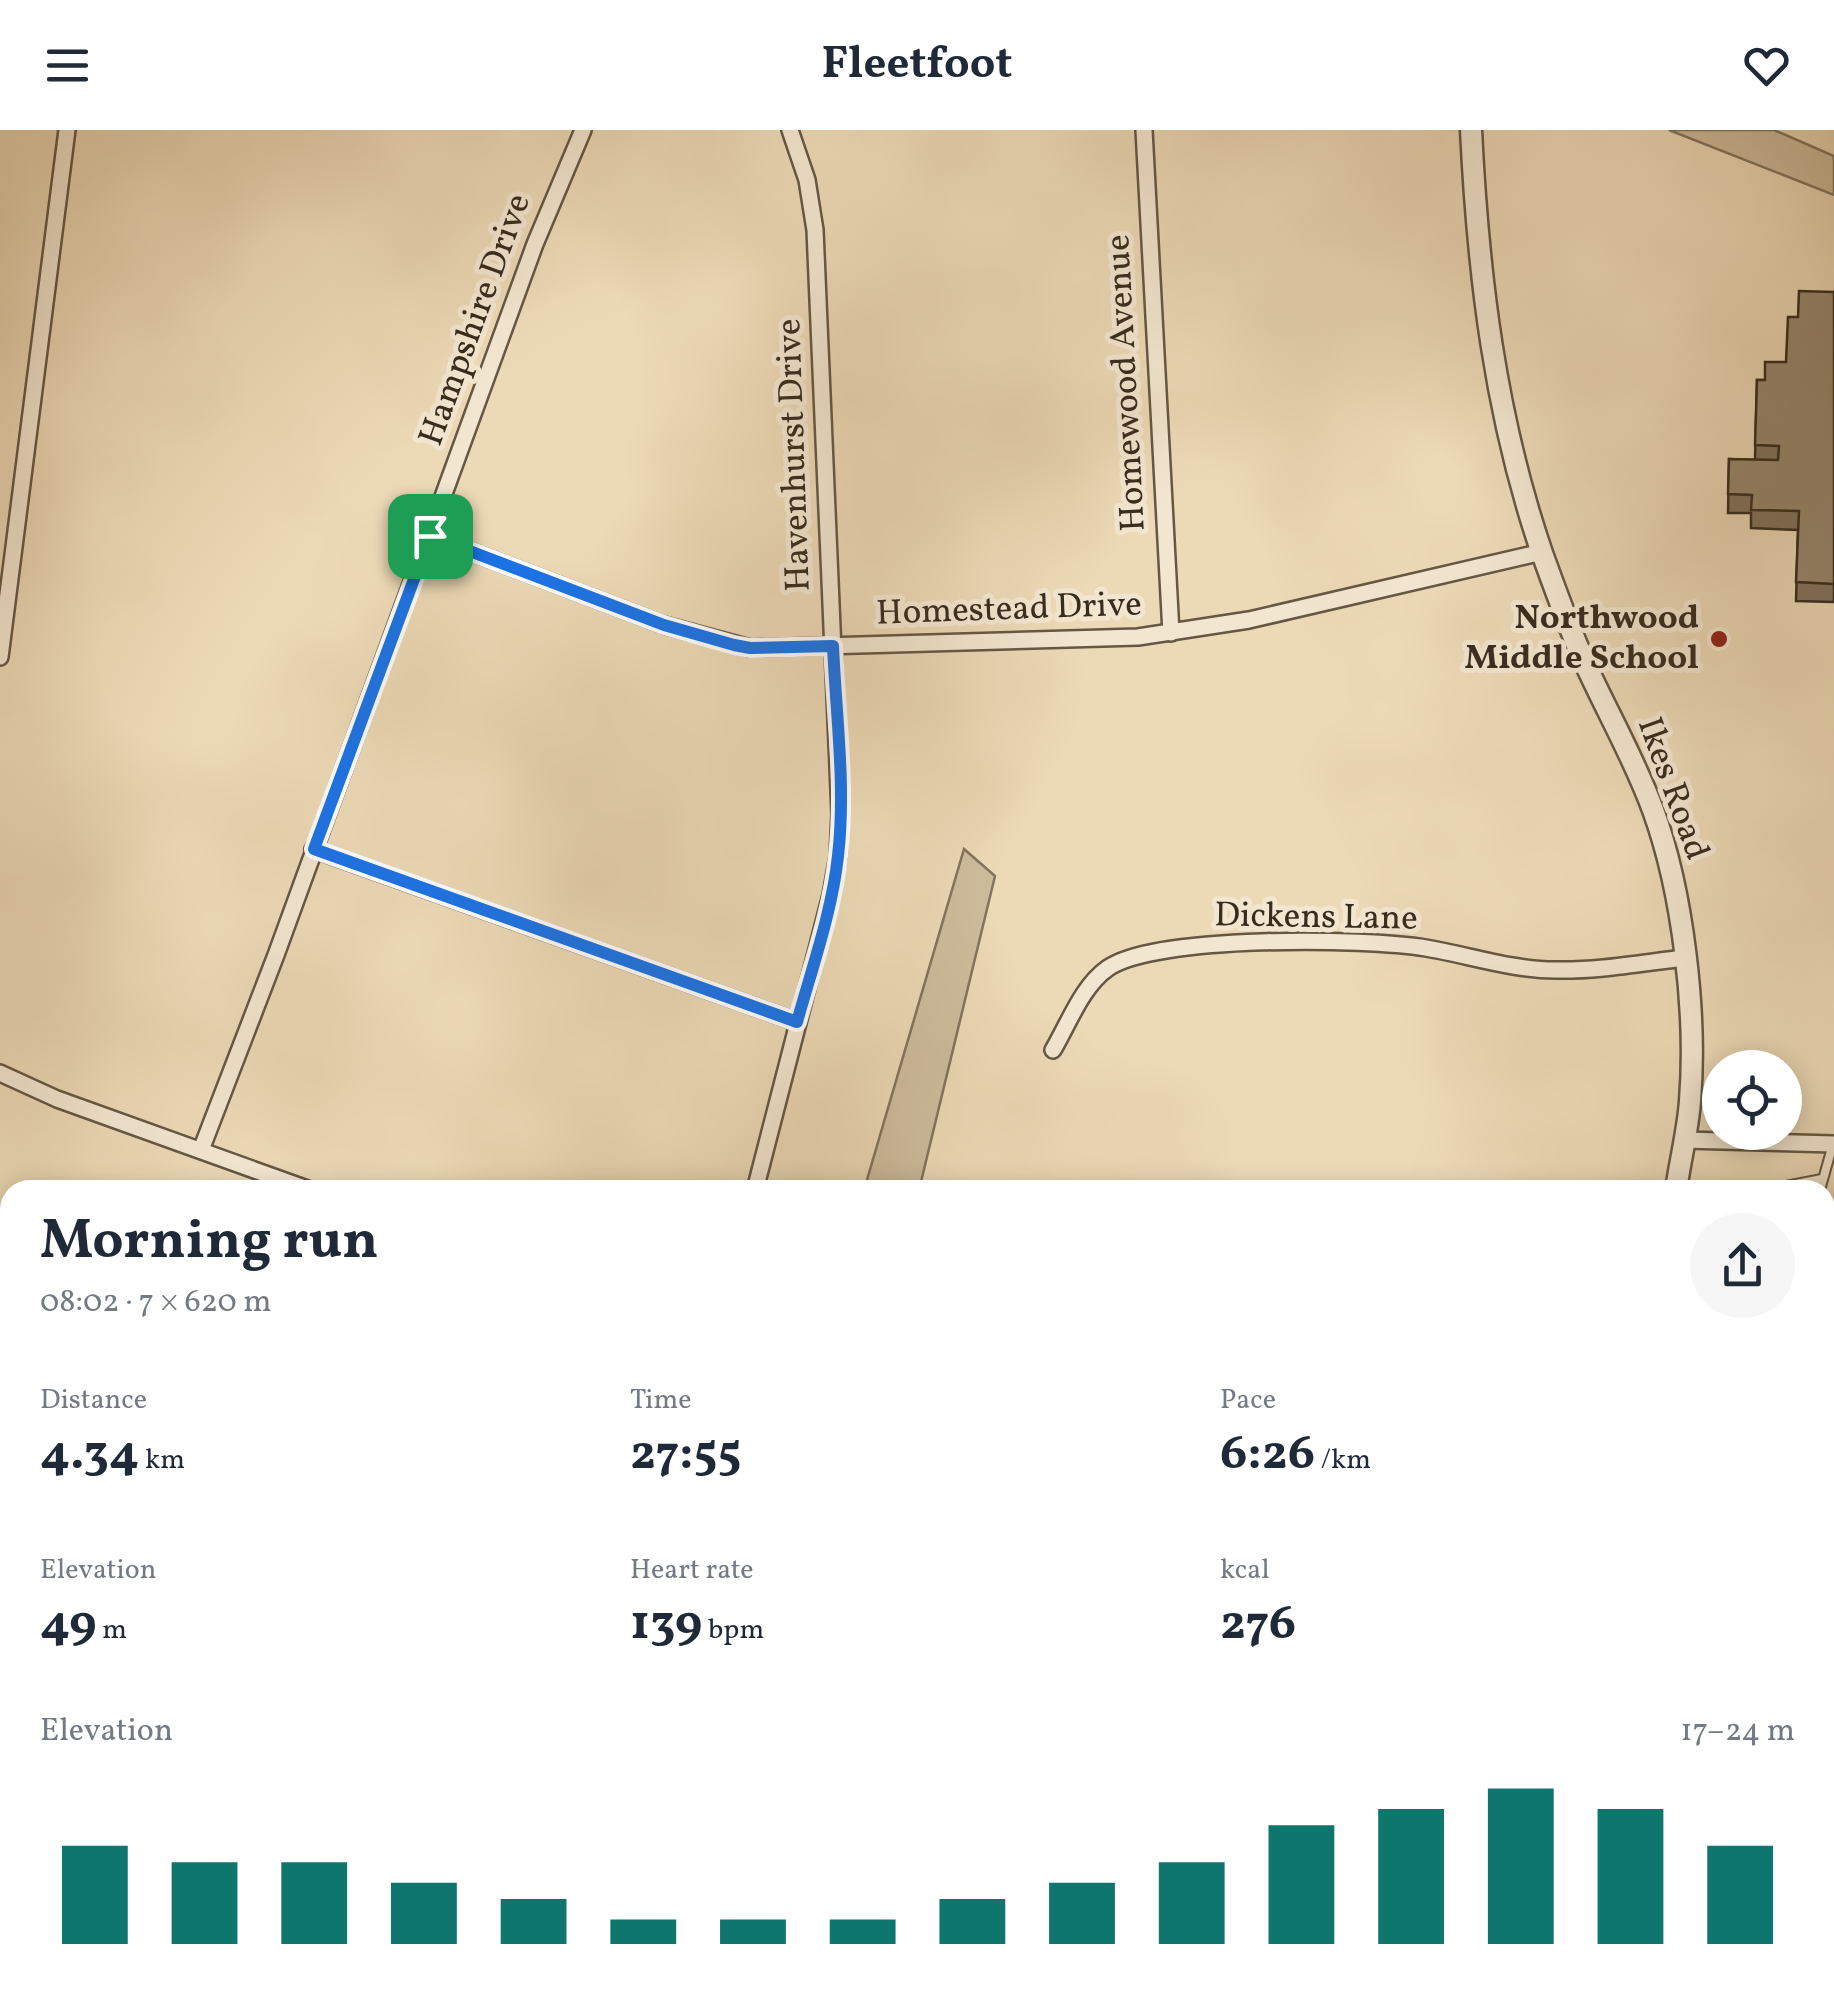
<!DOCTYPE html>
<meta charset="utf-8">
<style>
body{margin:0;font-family:Vollkorn,serif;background:#f6f6f7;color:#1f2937;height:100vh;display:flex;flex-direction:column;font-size:38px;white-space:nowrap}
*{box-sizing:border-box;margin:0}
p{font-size:32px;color:#747a83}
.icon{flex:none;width:55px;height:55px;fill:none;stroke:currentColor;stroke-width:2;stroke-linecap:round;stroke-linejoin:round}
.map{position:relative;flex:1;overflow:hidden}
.sheet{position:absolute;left:0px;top:1050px;width:1835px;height:812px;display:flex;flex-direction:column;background:#fff;border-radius:30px 30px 0 0;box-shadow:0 5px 25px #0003}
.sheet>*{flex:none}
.buttons{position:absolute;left:1702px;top:920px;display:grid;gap:20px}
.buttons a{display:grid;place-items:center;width:100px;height:100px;border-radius:50%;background:#fff;box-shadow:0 5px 25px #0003;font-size:50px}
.pin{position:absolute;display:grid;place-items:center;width:85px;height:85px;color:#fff;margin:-42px;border-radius:20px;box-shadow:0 5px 15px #0006}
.round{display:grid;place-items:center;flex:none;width:105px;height:105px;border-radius:52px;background:#f6f6f7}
.overview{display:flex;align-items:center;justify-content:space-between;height:170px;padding:0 40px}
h1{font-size:55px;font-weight:700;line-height:75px}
.figures{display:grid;grid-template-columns:repeat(3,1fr);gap:15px;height:170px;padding:10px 40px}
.figures div{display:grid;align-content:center}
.figures b{font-size:50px;font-weight:700}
.figures small{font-size:28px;font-weight:400}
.figures p{font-size:28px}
.chart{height:280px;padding:20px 40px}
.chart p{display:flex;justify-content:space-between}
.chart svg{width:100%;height:180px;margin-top:10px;stroke:#0f766e;stroke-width:6}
header{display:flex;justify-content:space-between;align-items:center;height:130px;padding:0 40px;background:#fff;font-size:45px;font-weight:700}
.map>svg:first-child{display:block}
</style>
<header><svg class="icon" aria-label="menu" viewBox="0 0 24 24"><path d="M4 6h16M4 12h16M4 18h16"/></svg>Fleetfoot<svg class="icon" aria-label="heart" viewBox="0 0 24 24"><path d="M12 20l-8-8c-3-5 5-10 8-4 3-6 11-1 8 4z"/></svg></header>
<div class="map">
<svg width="1834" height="1862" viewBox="0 0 1834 1862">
<rect width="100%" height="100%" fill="#ecd9b6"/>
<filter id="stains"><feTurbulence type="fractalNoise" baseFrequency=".002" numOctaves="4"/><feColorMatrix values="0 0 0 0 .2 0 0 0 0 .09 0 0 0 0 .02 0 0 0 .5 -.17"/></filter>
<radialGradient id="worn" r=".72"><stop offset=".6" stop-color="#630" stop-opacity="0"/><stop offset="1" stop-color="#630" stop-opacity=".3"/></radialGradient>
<g fill="#cdbc9c" stroke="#82745d" stroke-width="2.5">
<polygon points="1669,0 1774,0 1834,26 1834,65"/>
<polygon points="964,719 995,746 919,1060 864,1060"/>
<polygon points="0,1089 10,1093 10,1419 0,1422"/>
<polygon points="1136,1852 1220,1862 916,1862 916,1852"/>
</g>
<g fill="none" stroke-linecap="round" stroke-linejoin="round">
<g stroke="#7f705a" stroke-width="5">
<polyline points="0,1206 10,1208"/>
<polyline points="1345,1852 1354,1862"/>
<polyline points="1158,1862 1167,1852"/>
</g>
<defs>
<g id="service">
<polyline points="1724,1060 1725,1056 1757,1060"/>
<polyline points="1764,1060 1822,1049"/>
<polyline points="1820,1060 1833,1014"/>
</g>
<g id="minor">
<polyline points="1144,0 1171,503"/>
<polyline points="430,406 664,495 750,518 1138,507 1249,490 1542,422"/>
<polyline points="0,527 67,0"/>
<polyline points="313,719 797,892"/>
<path d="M1053 920C1069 893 1082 856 1108 838 1155 805 1366 808 1426 818 1468 825 1512 840 1555 840 1598 841 1641 833 1684 828"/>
<polyline points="0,943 57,969 310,1060"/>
<polyline points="1684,1010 1834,1014"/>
<polyline points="201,1020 276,825 535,114 583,0"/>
<polyline points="755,1060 831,765 838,726 840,684 815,100 807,50 790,0"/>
<polyline points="1586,1852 1592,1862"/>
<polyline points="33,1862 34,1852"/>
<polyline points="401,1862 402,1852"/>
<polyline points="852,1862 852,1852"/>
</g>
<g id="tertiary">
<path d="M1471 0C1478 144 1495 286 1542 423 1554 456 1566 490 1580 522 1603 575 1633 625 1653 680 1683 762 1697 883 1690 971 1688 1000 1680 1031 1676 1060"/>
<polyline points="1447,1862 1455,1852"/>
</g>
</defs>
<use href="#service" stroke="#655744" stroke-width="12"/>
<use href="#minor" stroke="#655744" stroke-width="20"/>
<use href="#tertiary" stroke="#655744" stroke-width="25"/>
<use href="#service" stroke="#f3e6d0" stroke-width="8"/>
<use href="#minor" stroke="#f3e6d0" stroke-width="15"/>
<use href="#tertiary" stroke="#f3e6d0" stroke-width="20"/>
</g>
<g fill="#81735e" stroke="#382c1e" stroke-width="2.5">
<polygon points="1834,162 1834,472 1796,471 1798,400 1751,398 1751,383 1728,383 1729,329 1755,330 1757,250 1765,250 1786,232 1798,187"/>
<polygon points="1825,1114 1834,1115 1834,1289 1825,1287"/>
</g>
<g fill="#96866d" stroke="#382c1e" stroke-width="2.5">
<polygon points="1799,161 1834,162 1834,454 1796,452 1799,381 1751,380 1752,365 1728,364 1729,329 1778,330 1779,316 1755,315 1757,250 1765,250 1765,232 1786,232 1788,187 1798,187"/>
<polygon points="1825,1114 1834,1115 1834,1150 1825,1149"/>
<polygon points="1825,1171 1834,1173 1834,1265 1825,1263"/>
</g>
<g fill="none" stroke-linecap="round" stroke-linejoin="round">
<defs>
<path id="route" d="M430 406 664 495 734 515 750 518 833 516C836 585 846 657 838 726 832 782 812 838 797 892L314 719Z"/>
</defs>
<use href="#route" stroke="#fff" stroke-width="20"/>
<use href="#route" stroke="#1a73e8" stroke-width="12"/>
</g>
<circle fill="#8f2418" stroke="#f3e6d0" stroke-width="4" cx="1719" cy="509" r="10"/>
<g text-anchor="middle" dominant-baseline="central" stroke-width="10" stroke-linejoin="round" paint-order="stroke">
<g font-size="35" fill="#382c1e" stroke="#f3e6d0">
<text transform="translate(476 190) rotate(-70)">Hampshire Drive</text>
<text transform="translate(1127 253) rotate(-93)">Homewood Avenue</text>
<text transform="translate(795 325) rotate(-92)">Havenhurst Drive</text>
<text transform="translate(1009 480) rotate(-2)">Homestead Drive</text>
<text transform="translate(1672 659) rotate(70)">Ikes Road</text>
<text transform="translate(1316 788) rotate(1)">Dickens Lane</text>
</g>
<g font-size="35" font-weight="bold" fill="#382c1e" stroke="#f3e6d0" text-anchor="end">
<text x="1699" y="489">Northwood<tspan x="1699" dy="40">Middle School</tspan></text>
</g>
</g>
<rect width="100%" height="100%" filter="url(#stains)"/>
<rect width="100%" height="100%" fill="url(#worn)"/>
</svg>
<div class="buttons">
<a><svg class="icon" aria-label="locate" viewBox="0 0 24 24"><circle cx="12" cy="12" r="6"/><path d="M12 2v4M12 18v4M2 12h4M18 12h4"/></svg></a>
</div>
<div class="pin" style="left:430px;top:406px;background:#1e9e55"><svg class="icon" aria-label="arrive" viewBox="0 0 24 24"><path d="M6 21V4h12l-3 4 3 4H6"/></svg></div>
<section class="sheet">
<div class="overview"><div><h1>Morning run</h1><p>08:02 · 7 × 620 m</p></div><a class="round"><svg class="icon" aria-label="share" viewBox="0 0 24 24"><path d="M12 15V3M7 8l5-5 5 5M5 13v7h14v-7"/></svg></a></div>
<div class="figures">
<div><p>Distance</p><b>4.34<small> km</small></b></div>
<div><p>Time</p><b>27:55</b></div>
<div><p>Pace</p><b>6:26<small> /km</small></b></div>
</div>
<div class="figures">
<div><p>Elevation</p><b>49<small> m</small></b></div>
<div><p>Heart rate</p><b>139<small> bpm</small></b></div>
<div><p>kcal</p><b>276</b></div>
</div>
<div class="chart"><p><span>Elevation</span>17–24 m</p>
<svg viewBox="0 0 160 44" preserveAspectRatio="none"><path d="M5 44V20M15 44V24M25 44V24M35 44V29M45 44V33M55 44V38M65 44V38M75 44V38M85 44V33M95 44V29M105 44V24M115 44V15M125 44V11M135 44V6M145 44V11M155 44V20"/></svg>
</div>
</section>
</div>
